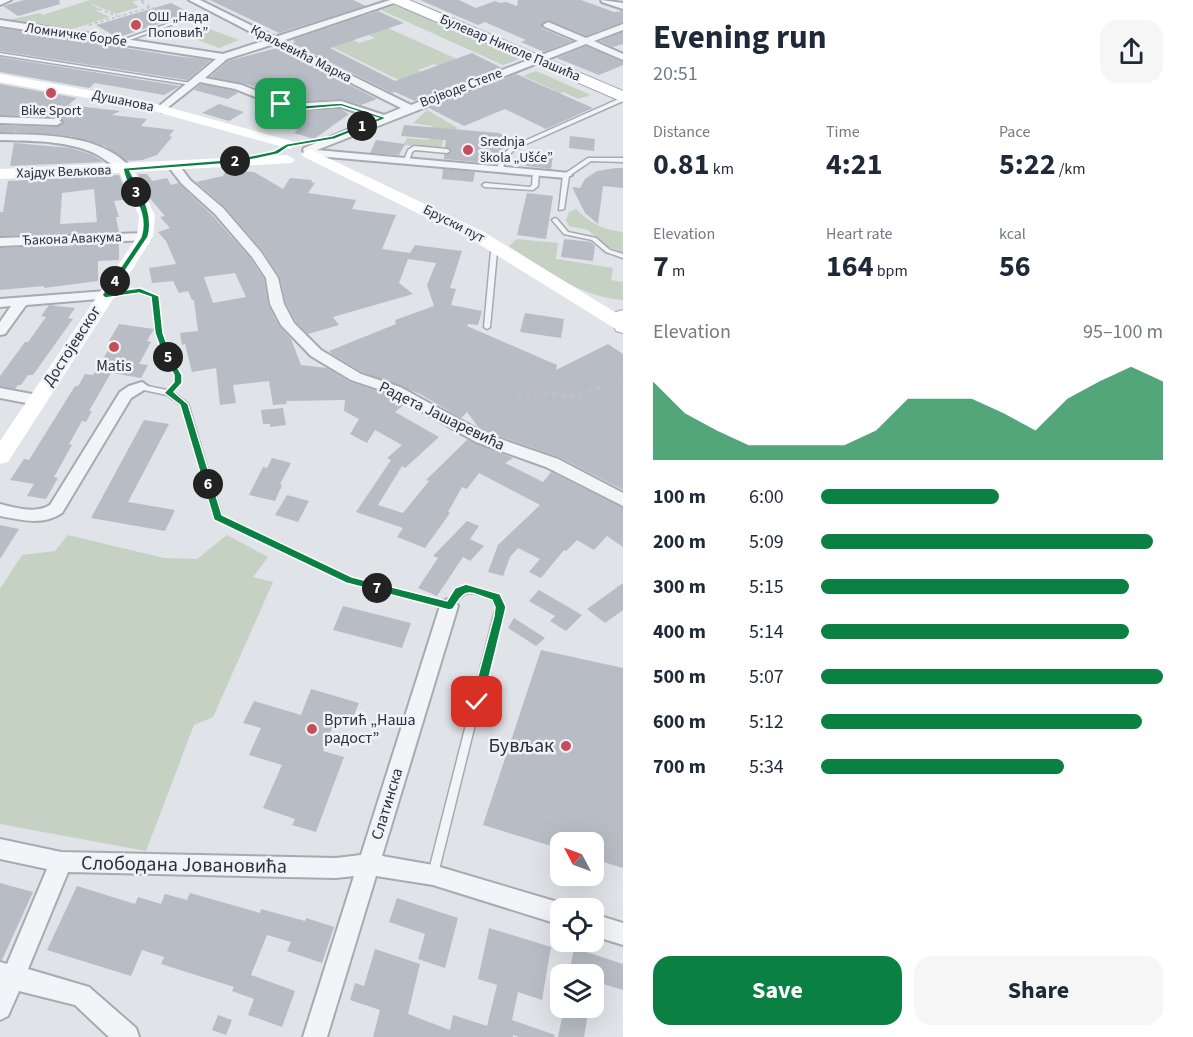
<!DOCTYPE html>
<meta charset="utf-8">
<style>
body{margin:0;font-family:"Source Sans 3",sans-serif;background:#f6f6f7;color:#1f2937;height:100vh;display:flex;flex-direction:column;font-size:22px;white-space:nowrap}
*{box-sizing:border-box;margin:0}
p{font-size:20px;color:#747a83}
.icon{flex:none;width:33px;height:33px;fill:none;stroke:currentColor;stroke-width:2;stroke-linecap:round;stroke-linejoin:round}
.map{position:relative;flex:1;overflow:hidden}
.drawer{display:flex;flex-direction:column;background:#fff;width:570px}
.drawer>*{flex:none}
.needle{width:39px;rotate:311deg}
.tools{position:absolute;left:550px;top:832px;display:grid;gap:12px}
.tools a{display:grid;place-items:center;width:54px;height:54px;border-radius:12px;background:#fff;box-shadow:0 6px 24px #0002;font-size:30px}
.pin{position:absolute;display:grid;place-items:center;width:51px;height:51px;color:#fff;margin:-26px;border-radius:12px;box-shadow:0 3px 9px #0006}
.km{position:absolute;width:30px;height:30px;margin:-15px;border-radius:50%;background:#222;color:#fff;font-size:16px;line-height:30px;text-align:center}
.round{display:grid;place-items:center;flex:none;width:63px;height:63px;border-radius:18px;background:#f6f6f7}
.overview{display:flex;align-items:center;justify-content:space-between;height:102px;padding:0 30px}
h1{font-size:33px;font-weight:700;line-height:45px}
.stats{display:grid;grid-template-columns:repeat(3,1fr);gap:9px;height:102px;padding:6px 30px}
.stats div{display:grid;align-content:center}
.stats b{font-size:30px;font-weight:700}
.stats small{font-size:16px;font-weight:400}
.stats p{font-size:16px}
.chart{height:168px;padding:12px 30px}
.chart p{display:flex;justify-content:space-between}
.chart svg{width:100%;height:108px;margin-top:6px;fill:#0b8043;opacity:.7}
.cta{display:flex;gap:12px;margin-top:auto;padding:12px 30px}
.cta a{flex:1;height:69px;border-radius:18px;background:#0b8043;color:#fff;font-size:24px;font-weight:700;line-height:69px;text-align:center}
.cta a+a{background:#f6f6f7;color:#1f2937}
ul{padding:0 30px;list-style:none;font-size:20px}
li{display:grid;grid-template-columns:96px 72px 1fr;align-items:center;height:45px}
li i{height:15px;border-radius:8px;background:#0b8043}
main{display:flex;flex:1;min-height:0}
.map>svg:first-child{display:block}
</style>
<main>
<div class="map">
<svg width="623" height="1037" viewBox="0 0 623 1037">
<rect width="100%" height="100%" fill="#e0e3e8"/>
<g fill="#c5d1c2">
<polygon points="90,0 139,0 132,2 139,7 116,14 90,3 99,9 97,11 110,17 72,29 9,20 40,13 43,15"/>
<polygon points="396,5 519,59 503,65 381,10"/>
<polygon points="361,16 486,72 468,79 434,64 418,70 449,86 427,94 306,34 326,27 359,43 375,38 343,22"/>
<polygon points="202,26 239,40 219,48 182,34"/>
<polygon points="536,71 591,95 578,99 563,92 549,98 542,96 554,90 523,76"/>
<polygon points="427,110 458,128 444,137 441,148 403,145 407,138 429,140 432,126 413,123"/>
<path d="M576 209C590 223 603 230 623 232V253L604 245 588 230 569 226 566 220 569 212Z"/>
<path d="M517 239 558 243 556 259 613 268 611 280 623 282V300C580 297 544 269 509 246Z"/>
<polygon points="68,535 164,558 197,559 227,535 268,557 253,577 273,582 213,717 194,725 146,851 0,824 0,589 22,555 55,551"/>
</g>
<g fill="#b8bcc4" fill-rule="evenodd">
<polygon points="24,0 59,0 60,4 18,16 3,6"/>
<polygon points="210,0 353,0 366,6 279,33"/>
<polygon points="420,0 459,0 476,8 495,1 500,3 506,2 517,6 518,0 581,0 614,12 623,11 623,22 586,36 547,20 541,25 543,29 572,41 544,52 521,42 526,40 485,22 478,25"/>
<polygon points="171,3 194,15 174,19 122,36 113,35 96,25"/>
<polygon points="378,11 404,23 330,48 395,81 472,53 502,68 415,101 395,92 392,93 292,43 296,42 292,40"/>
<polygon points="0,28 175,56 211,60 187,80 0,51"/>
<polygon points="623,32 623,44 613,47 600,41"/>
<polygon points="586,46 623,62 623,65 599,75 557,58"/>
<polygon points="277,48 377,99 361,105 341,99 289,102 250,85 210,77 228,61"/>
<polygon points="0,57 180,86 164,95 95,83 89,88 0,72"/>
<polygon points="516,74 593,108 546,129 505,109 464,126 429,108"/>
<polygon points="0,84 77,98 68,105 120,111 112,115 147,119 141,126 174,130 169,136 172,137 157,155 142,160 126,161 105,146 71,136 15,132 16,129 14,132 0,132 0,125 57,127 64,123 57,117 0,115"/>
<polygon points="201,84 234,91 238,93 228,99 194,90"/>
<polygon points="219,104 244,112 229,121 202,113"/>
<polygon points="340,109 349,114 314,139 294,133 298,130 267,121 283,110 288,112"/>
<polygon points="404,125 499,133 517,142 499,151 496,164 444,159 444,155 452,152 445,147 446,140 401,136"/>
<polygon points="570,136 595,139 594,151 569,148"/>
<polygon points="376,140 405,144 399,155 370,153"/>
<polygon points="14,143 71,148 93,155 104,162 10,166"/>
<polygon points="528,153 553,156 551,169 526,166"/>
<polygon points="616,168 623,168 623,188 603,186 598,224 585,213 572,187 580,188 585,179 597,171"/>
<polygon points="443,169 475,172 473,182 442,179"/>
<polygon points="226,170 254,172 283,189 290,178 312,180 311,182 315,183 308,193 356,200 352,209 396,215 382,249 410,253 415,245 462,251 450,288 456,289 451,305 482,311 478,325 468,324 467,326 557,365 556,370 608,344 623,354 623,490 559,457 487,432 479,428 467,412 461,418 420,394 362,372 332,354 329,351 396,324 395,320 434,306 427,285 436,263 408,259 399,283 413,294 333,317 339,325 308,334 296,322 286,303 280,277 263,251 224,206 196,182 223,176"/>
<path d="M138 174H147L152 181 167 178 171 185 178 183 213 216 250 258 264 279 268 305 279 326 291 339 301 365 327 368 350 382 389 395 405 404 395 412 439 437 405 468 402 466 378 505 403 513 429 481 426 480 467 440 513 458 505 463 543 482 551 472 623 508V547L607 536 594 550 577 540 566 551 564 550 541 578 529 572 540 559 518 548 510 557 503 576 488 572 498 545 540 505 479 473 467 489 462 487 448 512 450 513 425 548 397 537 403 528 356 512 391 460 387 458 402 445 375 430 367 443 350 434 359 419 344 411 345 400 286 401 287 404 273 405 269 381 233 385 236 403 220 405 216 368 192 372 185 344 182 345 180 333 198 331 194 300H192L188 291 179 293 173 281 152 283 149 268 176 264 166 241 158 232 170 228 160 217 165 216 148 196ZM235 273 246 297 213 303 204 277Z"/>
<path d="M119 175 129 199 114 201 119 217H116L119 232 0 236V212H3L8 181ZM94 189 97 222 60 224 62 193Z"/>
<polygon points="527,193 553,196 546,239 517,235"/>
<polygon points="564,239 591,242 595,246 593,261 561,257"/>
<polygon points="119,243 119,260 98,261 98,281 44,288 44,286 0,290 0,248"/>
<polygon points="49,305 75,308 68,318 73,319 33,375 28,375 21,385 18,385 15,389 0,386 0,376 25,342 28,342 46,317 41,316"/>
<polygon points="525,313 564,319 561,338 520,332"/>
<polygon points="119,324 154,329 147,341 151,342 139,364 148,365 141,378 111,373 89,411 92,411 86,422 82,421 69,444 72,445 54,477 58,478 46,499 27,496 34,484 10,480 24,459 29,460 75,386 78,386 85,374 93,375 114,341 109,341"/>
<polygon points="283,408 286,425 270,427 270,424 263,424 261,410"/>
<polygon points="144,420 169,424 128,502 175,510 165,531 91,518"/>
<polygon points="272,458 291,463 280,484 282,485 275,501 249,495 263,467 267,468"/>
<polygon points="287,495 309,501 298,522 275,515"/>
<polygon points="467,521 479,526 470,539 484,546 470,561 463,557 437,596 418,588 438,558 433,556"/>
<polygon points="0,525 19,529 0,559"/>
<polygon points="623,583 623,610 605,623 587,609"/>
<polygon points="539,590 582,615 566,631 550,621 555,616 529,601"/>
<polygon points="343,606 411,623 402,648 333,630"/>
<polygon points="514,618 545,638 536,646 508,628"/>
<polygon points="541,650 623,668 623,868 594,859 594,843 561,843 561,849 483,825"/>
<polygon points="311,689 359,703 349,727 334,723 323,751 344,757 316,832 292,825 295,819 263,808 282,765 249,755 261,728 243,723 254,701 301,715"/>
<polygon points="0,883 33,892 2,960 0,960"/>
<polygon points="77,886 135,904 138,897 161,904 165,894 187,900 190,893 260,913 261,909 305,921 306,918 334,927 322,963 287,951 291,942 267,935 251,975 295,991 282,1027 248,1015 254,999 232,991 234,987 161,964 164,957 142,950 131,976 47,950"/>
<polygon points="397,898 458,918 445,968 418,959 425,934 389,922"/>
<polygon points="489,928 551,947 542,1000 518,992 512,1020 555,1035 554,1037 519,1037 513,1035 513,1037 373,1037 380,1010 350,1000 355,983 364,986 375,949 420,964 408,1014 450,1030 453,1015 487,1026 497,985 478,979"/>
<polygon points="574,948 623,964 623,990 594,981 594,975 569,975"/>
<polygon points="564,1008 589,1008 584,1037 558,1037"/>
<polygon points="218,1015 232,1020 226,1035 212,1030"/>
</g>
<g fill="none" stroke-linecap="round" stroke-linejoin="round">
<defs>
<g id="lane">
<polygon points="175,21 179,22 124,42 120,41"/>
<polygon points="0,53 191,83 193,84 191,85 0,55"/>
<polygon points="623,97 623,101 515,149 507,157 502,170 497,169 501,156 511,147"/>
<polygon points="414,146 447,149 450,151 447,153 415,150 412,152 409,161 405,161 404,160 408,150"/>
<polygon points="588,158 623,158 623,162 591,161 569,176 564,209 559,210 563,175"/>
<polygon points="536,170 539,172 538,186 533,190 485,187 482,185 485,183 530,187 532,185 533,172"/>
<polygon points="555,218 557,219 568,232 596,238 610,250 623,254 623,258 606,252 592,240 564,234 552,220"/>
<polygon points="500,246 503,248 497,252 490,327 487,329 484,327 491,251"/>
<polygon points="139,385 142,385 172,391 188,404 222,517 221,519 215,519 214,517 181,405 167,395 139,389 138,387"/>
<path d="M469 586 499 595 504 607 438 874 437 878 433 879 429 878 428 874 496 607 492 599C470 592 467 587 452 608H446L445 606 446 604 456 590Z"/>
</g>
<g id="street">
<polygon points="0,0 11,0 0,5"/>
<path d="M189 0H200L275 37 390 0H403L282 41 411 105 578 41 545 27 543 25 548 22 586 38 623 24V30L594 41 623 54V60L586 44 317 150 570 173 572 175 566 178 305 155 303 150 304 148 375 118 340 107 288 110 235 89 200 82 162 112 157 109 158 107 216 59 0 26V20L223 54 266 40ZM274 44 401 108 384 115 341 101 289 104 242 85 205 78 227 59Z"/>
<polygon points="601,0 623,3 623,9 602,2"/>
<polygon points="0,117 57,119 62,122 57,125 0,123"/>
<path d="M0 134C43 135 101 133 132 169L126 172C115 169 105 158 94 153 65 140 31 141 0 140Z"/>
<polygon points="174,163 178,164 190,180 223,208 261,252 278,278 284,304 294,323 321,350 361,374 400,387 486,434 558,459 623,493 623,506 546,467 476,442 390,393 351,380 311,356 281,325 270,304 266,278 252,257 215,214 182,184 168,166"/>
<polygon points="145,233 151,237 149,240 0,246 0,238"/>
<polygon points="106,291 111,292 113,295 111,298 26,305 5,334 0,335 0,322 11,306 0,307 0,299"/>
<path d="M142 382 149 387 131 398 62 513C42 526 22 520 0 516V504C17 508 35 514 50 505L120 392 129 386Z"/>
<polygon points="0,388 37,395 44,400 37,405 0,398"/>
<polygon points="449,599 455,601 458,606 382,856 433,865 561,903 570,909 561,909 561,925 433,885 376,876 327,1037 303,1037 354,876 336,878 68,872 28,969 89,987 136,1028 139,1037 109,1037 75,1005 19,991 8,1016 0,1020 0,962 7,964 47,869 0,859 0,839 61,852 336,858 361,855 440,606 443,601"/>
<polygon points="594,914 623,923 623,945 594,936"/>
</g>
<g id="primary">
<polygon points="391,0 409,0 623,91 623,102 393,3"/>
<polygon points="623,310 623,333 616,331 611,319 616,312"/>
</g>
</defs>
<use href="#lane" stroke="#a6aab2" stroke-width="3"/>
<use href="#street" stroke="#a6aab2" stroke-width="4"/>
<use href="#primary" stroke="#a1a7b3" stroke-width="2"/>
<g stroke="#bfc1c7" stroke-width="1.5" stroke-dasharray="3 3" stroke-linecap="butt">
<polyline points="144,0 140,1 158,11"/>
<polyline points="99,9 117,16"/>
<polyline points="89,25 151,7"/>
<polyline points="116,29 129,26"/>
</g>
<g stroke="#bfc1c7" stroke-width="2" stroke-dasharray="4 4" stroke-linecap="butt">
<path d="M126 292 145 291 155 296C158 325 162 350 178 375L176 385"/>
<polyline points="596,389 623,378"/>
</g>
<g stroke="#bfc1c7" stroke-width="3" stroke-dasharray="4.5 4.5" stroke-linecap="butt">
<polyline points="518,399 539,391 562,396 580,395 600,387"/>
<polyline points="227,523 350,580 436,602"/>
</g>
<use href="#lane" fill="#f3f4f7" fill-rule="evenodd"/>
<use href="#street" fill="#f3f4f7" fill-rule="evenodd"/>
<g fill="#fff" fill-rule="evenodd">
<polygon points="0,74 142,100 295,142 297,145 290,149 142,108 0,82"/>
<polygon points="309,149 484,232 623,317 623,329 614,328 472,240 304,157 301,154"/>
<polygon points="287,155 295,160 292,163 135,172 155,216 153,237 8,462 0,464 0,441 137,237 139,216 120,173 0,179 0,169"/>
</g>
<use href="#primary" fill="#fff" fill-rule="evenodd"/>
</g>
<path fill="#0b8043" stroke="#fff" stroke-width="1.5" d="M281 102 297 106 341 103 387 118 335 139 288 147 278 154 236 163 130 171C140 191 155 213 148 237L111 292 140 288 159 296 163 333 172 358 182 375V383L174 392 188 404 222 515 352 577 447 601 455 588 466 584 500 594 506 607 504 616 483 702 477 707 471 702 494 616 495 607 492 600C469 593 467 585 453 609L449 610 346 583 214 520 180 405 164 393 174 382V375L164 358 155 333 151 297 139 293 105 298 102 295 141 237C150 209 126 192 123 168L236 159 274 151 286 144 332 136 378 118 341 106 297 110 279 105Z"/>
<g fill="#c44f5b" stroke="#f0f2f6" stroke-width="2">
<circle cx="136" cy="25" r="6"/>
<circle cx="51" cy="93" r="6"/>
<circle cx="468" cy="150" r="6"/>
<circle cx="114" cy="347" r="6"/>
<circle cx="312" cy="729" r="6"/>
<circle cx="566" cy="746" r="6"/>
</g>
<g text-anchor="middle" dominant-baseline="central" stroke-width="5" stroke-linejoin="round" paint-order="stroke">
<g font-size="14" fill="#2a303e" stroke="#f0f2f6" text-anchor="start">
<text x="148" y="17">ОШ „Нада<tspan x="148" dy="16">Поповић”</tspan></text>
<text x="51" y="111" text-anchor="middle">Bike Sport</text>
<text x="480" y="142">Srednja<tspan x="480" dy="16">škola „Ušće”</tspan></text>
</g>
<g font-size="14" fill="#2a303e" stroke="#f0f2f6">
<text transform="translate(76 35) rotate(8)">Ломничке борбе</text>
<text transform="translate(510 48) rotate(23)">Булевар Николе Пашића</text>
<text transform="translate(301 54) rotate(27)">Краљевића Марка</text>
<text transform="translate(461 88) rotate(-21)">Војводе Степе</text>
<text transform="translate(123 101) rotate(12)">Душанова</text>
<text transform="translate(64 172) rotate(-2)">Хајдук Вељкова</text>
<text transform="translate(454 224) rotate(27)">Бруски пут</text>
<text transform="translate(72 239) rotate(-2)">Ђакона Авакума</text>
</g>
<g font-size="16" fill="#2a303e" stroke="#f0f2f6">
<text transform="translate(72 346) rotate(-57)">Достојевског</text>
<text transform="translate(442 416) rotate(26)">Радета Јашаревића</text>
<text transform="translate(387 804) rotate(-73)">Слатинска</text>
</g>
<g font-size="16" fill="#2a303e" stroke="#f0f2f6">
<text x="114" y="366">Matis</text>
<text x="324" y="720" text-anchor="start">Вртић „Наша<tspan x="324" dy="18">радост”</tspan></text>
</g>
<g font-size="20" fill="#2a303e" stroke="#f0f2f6" text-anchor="end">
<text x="554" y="746">Бувљак</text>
</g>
<g font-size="20" fill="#2a303e" stroke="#f0f2f6">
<text transform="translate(184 865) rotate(1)">Слободана Јовановића</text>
</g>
</g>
</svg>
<div class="tools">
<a><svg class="needle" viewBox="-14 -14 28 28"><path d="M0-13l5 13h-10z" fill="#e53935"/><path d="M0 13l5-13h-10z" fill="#747a83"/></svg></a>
<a><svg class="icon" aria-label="locate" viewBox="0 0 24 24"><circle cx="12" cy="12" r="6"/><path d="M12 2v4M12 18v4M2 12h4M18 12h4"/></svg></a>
<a><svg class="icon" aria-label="layers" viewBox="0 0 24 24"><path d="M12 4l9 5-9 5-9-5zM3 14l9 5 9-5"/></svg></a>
</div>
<div class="pin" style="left:281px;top:104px;background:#1e9e55"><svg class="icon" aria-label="arrive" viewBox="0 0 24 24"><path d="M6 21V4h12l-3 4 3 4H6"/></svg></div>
<div class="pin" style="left:477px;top:702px;background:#d93025"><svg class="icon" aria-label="check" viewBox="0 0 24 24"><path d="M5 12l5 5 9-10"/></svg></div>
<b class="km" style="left:362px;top:126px">1</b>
<b class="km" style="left:235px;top:161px">2</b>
<b class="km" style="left:136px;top:192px">3</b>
<b class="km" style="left:115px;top:281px">4</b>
<b class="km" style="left:168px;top:357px">5</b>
<b class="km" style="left:208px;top:484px">6</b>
<b class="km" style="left:377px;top:588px">7</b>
</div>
<section class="drawer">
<div class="overview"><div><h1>Evening run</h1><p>20:51</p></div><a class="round"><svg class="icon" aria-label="share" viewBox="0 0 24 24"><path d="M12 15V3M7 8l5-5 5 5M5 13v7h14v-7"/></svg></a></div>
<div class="stats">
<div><p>Distance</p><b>0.81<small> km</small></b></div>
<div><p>Time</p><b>4:21</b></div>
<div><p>Pace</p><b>5:22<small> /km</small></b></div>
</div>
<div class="stats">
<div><p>Elevation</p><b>7<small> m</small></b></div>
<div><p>Heart rate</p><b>164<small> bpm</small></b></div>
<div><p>kcal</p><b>56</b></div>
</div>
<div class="chart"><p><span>Elevation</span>95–100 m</p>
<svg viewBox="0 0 160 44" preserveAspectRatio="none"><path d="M0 44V12L10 25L20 32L30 38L40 38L50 38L60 38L70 32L80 19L90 19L100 19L110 25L120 32L130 19L140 12L150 6L160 12V44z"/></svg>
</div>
<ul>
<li><b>100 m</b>6:00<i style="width:52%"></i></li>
<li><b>200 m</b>5:09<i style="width:97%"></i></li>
<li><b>300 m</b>5:15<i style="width:90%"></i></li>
<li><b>400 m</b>5:14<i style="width:90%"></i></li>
<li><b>500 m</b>5:07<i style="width:100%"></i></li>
<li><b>600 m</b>5:12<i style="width:94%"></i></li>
<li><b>700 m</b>5:34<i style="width:71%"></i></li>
</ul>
<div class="cta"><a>Save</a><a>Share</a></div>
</section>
</main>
